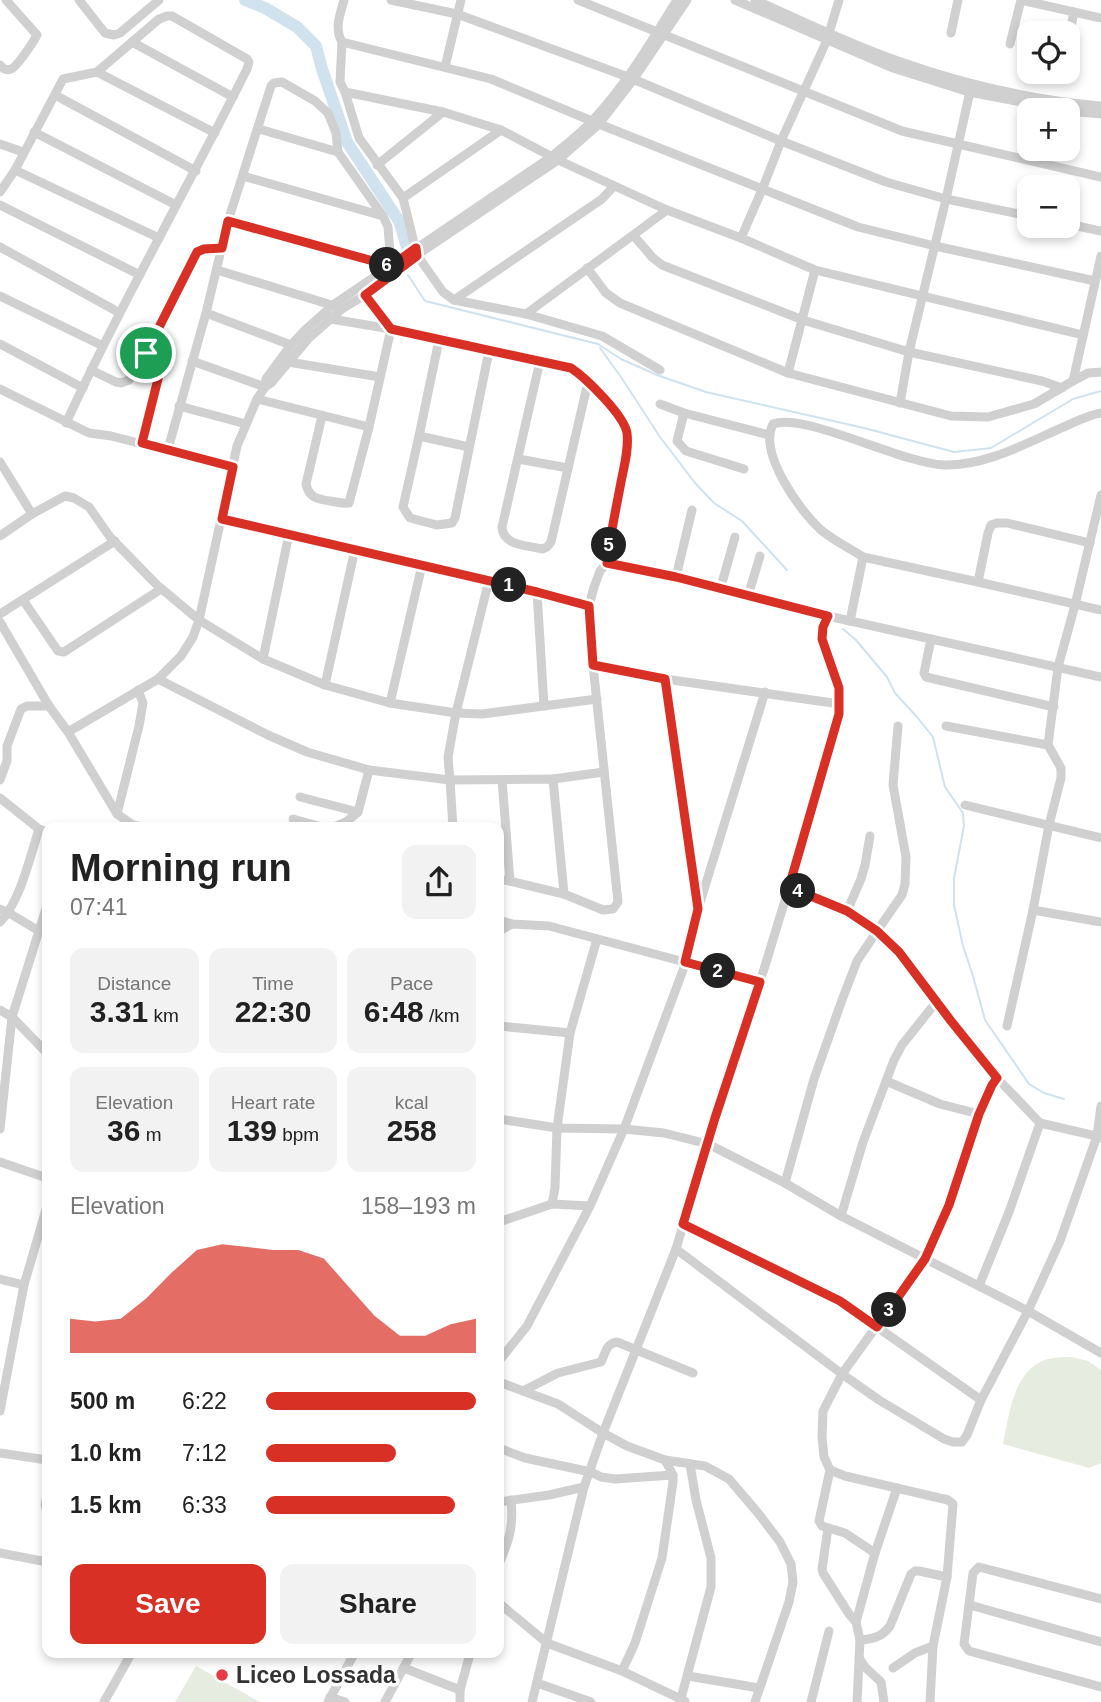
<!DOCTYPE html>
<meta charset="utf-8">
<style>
body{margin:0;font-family:Arial,sans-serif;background:#f2f2f2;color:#222;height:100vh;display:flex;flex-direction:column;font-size:26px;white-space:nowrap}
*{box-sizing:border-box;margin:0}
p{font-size:23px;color:#767676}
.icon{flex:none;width:38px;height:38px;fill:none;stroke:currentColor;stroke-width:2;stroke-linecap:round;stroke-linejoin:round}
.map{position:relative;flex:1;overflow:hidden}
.panel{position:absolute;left:42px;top:822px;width:462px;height:836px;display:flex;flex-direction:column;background:#fff;border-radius:14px;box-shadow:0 4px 10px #0003}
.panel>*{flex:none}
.buttons{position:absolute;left:1017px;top:21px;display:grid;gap:14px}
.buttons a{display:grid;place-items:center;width:63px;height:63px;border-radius:14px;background:#fff;box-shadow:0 4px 10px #0003;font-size:35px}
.pin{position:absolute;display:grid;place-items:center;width:60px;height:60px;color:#fff;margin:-30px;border:4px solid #fff;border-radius:50%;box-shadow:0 2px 7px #0007}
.km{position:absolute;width:35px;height:35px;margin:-18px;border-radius:50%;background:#222;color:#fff;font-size:19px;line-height:35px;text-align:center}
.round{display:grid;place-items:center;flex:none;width:74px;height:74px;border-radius:14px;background:#f2f2f2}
.overview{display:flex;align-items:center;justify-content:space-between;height:119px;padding:0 28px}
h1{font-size:38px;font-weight:700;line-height:52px}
.figures{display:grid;grid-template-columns:repeat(3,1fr);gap:10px;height:119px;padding:7px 28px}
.figures div{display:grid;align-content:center;border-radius:14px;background:#f2f2f2;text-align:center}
.figures b{font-size:30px;font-weight:700}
.figures small{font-size:19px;font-weight:400}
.figures p{font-size:19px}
.chart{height:196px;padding:14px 28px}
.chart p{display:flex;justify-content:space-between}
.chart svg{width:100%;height:126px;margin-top:7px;fill:#d93025;opacity:.7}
.cta{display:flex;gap:14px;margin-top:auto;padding:14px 28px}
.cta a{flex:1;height:80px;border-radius:14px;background:#d93025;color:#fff;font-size:28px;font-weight:700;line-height:80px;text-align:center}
.cta a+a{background:#f2f2f2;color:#222}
ul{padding:0 28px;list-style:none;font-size:23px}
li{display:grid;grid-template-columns:112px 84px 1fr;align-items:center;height:52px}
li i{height:18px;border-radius:9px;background:#d93025}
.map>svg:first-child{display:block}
</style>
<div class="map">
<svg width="1101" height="1702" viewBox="0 0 1101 1702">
<rect width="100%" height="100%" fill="#fff"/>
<g fill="#e6ecdf">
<path d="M1072 1357 1088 1361 1101 1370V1463L1089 1468 1003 1444C1009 1417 1012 1377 1040 1362 1050 1357 1062 1357 1072 1357Z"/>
<polygon points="196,1666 260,1702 175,1702"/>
</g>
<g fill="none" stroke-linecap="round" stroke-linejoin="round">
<g stroke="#cfe2ee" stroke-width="2">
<polyline points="408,275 425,301 598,344 621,359 657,375 706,392 864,428 954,452 991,448 1073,399 1101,391"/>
<polyline points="600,348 621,377 660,437 695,483 714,503 742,521 787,570"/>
<polyline points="843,629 856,640 887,677 895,693 917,717 933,737 945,787 963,813 964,826 954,878 954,905 963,946 973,976 985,1020 1029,1084 1044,1093 1064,1099"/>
</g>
<polyline stroke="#cfe2ee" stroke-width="12" points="245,0 265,8 297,27 316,46 322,69 347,142 399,221 407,247"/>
<g stroke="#d0d0d0" stroke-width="9">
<polyline points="79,0 105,33 114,35 120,33 159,0"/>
<path d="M344 0C340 15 334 28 342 42L491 79 599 124 858 227 935 246 1095 281"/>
<polyline points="391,0 457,14 628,77 781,141 886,182 946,199 1029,216"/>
<polyline points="578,0 902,131 1101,177"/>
<polyline points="735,0 893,68 969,92 1063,110"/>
<path d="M755 0C802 21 849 44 898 61 963 84 1032 100 1101 106"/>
<polyline points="1021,0 1101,18"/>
<polyline points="951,33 958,0"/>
<polyline points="1068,41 1074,12"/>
<polyline points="132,42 233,97"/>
<polyline points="342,42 340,82 345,92 359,138 403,198 417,255 443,292 454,300 526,314 602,336 660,370"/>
<polyline points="1010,44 1021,0"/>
<path d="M0 65C3 68 5 71 11 69 17 67 34 41 37 35L6 0"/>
<polyline points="445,67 461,0"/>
<polyline points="97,72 215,133"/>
<polyline points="345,92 443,112 501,130 558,160 667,210 741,238 815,270 1083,335"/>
<polyline points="55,95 196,171"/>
<polyline points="1068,111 1101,114"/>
<polyline points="259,129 338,152"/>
<polyline points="34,132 176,205"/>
<polyline points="0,144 23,152"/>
<polyline points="377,165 443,112"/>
<polyline points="15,170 159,238"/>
<polyline points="243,176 383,216"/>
<path d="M0 192 15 170 63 79 97 72 159 19 167 16H172L247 59 249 62 247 69C188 187 122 302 66 423"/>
<polyline points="403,198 501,130"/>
<polyline points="0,205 140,275"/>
<polyline points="228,221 391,266"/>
<polyline points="1068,224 1101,231"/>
<polyline points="634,236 652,257 662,265 803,320 909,352 1042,381 1062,388"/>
<polyline points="741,238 764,185 781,141 827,40 839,0"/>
<polyline points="0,247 120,313"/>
<polyline points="587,268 606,293 620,303 788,373 951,416 988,417 1034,404 1073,381 1101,256"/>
<polyline points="217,270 338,307"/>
<polyline points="365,295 391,329"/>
<polyline points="0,296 103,346"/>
<polyline points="454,300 602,199 614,186"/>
<polyline points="206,313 291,345"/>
<polyline points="526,314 667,210"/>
<polyline points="324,315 331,319 391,329 571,368 583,376 615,411 627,430 628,448 609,543 607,563 600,571 594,587 589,606 593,665 618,902 613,909 603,910 564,894 510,881"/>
<polyline points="439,340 419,436 403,507 410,518 437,525 452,523 455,518 489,351"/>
<polyline points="0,344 83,388"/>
<polyline points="286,360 288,362 380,377"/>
<polyline points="192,361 265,387"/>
<path d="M540 361 502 527C503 546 527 545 542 549L547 547 551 542 588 382"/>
<polyline points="91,370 116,382 121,383 129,380 146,353 197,252 204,249 222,248"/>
<polyline points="788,373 815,270"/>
<polyline points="1073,381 1088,373 1101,372"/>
<polyline points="265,387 271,383 308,339 342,309 365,295 417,255 558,160 599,124 633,80 687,0"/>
<polyline points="0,389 89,433 111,436 233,467"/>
<polyline points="257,399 369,427"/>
<polyline points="900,403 909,352 946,199 971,87"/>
<polyline points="660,404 684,413 769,435"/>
<polyline points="179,406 246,424"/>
<polyline points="684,413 677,441 686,451 744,469"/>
<path d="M322 416 306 484C309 498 317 499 330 501 337 502 342 504 349 503L369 427 391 329"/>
<polyline points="419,436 469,447"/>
<polyline points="142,443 160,371 151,358 146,353"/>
<polyline points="168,449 206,313 228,221 271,86 274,83 282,82 315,101 328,113 336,133 338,152 383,216 388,227 391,266 396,271"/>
<polyline points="518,459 568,468"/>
<polyline points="0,462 32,514"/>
<polyline points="222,519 537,592 589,606"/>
<polyline points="289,534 263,659 325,685"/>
<polyline points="0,536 32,514 65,496 74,498 89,507 110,537 157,585 199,620 263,659"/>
<polyline points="355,549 325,685 390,703"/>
<path d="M863 557C849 548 833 540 821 530 800 511 758 453 773 424 804 412 901 463 944 465 987 466 1028 442 1066 426 1077 421 1089 415 1101 413"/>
<polyline points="607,563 676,577 828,616 1101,677"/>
<polyline points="422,565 390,703 456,713 448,757 450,780 553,779 564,894"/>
<polyline points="676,577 692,510"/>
<polyline points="489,580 456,713 482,714 597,699"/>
<polyline points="978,582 1101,610"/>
<polyline points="720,590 735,537"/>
<polyline points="537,592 544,706"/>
<polyline points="748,596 760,556"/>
<polyline points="23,600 58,651 64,652 161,589"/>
<polyline points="0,614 115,541"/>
<polyline points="850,621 863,557 978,582 988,533 991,525 997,523 1007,523 1090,543"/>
<polyline points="0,622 49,706 68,732 117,814 133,825 146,828"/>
<polyline points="931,639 924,673 926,677 1054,707"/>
<polyline points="593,665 665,679 840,704"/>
<polyline points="158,679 268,735 307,752 369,770 450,780 453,828"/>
<polyline points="665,679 697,904"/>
<polyline points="946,726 1048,745"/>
<path d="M68 732 158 679 181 656 193 637 199 620 237 446 257 399 265 387 266 379 291 345 305 330 333 305 551 157C565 145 580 134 592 121 626 85 651 42 677 0"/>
<polyline points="553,779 604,772"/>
<polyline points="0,780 7,761 7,746 21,709 27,706 49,706"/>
<polyline points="300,797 358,812"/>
<polyline points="0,798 39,829 47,832"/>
<polyline points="965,805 1101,838"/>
<polyline points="117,814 139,726 143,703 138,690"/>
<polyline points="293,819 325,828"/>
<polyline points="332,828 346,822 358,812 369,770"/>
<polyline points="499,879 510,881 502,780"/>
<polyline points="0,909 9,913 39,931"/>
<polyline points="1033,910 1049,825 1061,778 1061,768 1048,745 1058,667 1075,605 1101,495"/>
<polyline points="847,911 861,879 865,865 870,836"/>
<polyline points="499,920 512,924 549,926 760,982"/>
<path d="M0 922C20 902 30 857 39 829"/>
<polyline points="499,931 512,924"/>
<polyline points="0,1010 12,1017 47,1053"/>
<polyline points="499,1026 570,1033"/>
<polyline points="1007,1026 1033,910 1101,922"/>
<polyline points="886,1081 940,1104 979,1114"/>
<polyline points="499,1119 557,1128 624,1129 664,1133 708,1144 785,1183 841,1216 1028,1311 1101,1353"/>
<polyline points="1040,1123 1101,1137"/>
<polyline points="0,1129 12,1017 47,905"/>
<polyline points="0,1162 47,1178"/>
<polyline points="785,1183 814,1079 842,1000 857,961 877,931 847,911 789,887"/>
<polyline points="552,1204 555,1188 557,1128 570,1033 597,939"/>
<polyline points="841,1216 863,1142 894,1060 902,1045 937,1001 899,952 877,931 902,895 905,884 906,857 893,785 898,726"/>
<polyline points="499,1222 552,1204 590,1206"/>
<polyline points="683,1224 840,1301 981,1400"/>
<polyline points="676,1249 842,1374 879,1400 944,1439 953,1442 962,1442 967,1435 981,1400 1028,1311 1060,1241 1097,1136 1101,1106"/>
<polyline points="0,1279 24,1285"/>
<polyline points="979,1286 1009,1212 1040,1123 997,1078"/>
<polyline points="499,1361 527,1326 590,1206 624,1129 686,962 698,909 765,692"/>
<polyline points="499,1382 558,1404 603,1433 627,1446 665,1460 705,1466 729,1479 758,1513 780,1542 791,1564 793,1582 789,1602 755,1702"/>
<path d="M523 1391 558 1373 601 1362C606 1353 605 1344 617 1342L693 1373"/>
<polyline points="0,1411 24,1285 47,1206"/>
<polyline points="499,1448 525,1458 591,1472 601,1477 615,1479 673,1475"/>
<polyline points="0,1453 47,1460"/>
<polyline points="830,1470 845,1476 948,1500 953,1504 947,1577 933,1646 930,1702"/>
<polyline points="47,1495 45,1505 47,1511"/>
<polyline points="499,1502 549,1495 584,1487"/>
<polyline points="828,1528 822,1569 823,1573 849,1614 856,1622 860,1640 857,1702"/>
<polyline points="0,1553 47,1562"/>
<polyline points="875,1553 845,1533 822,1526 819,1521 830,1470 824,1457 822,1437 823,1411 842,1374 925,1259 949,1205 979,1114 992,1085 997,1078 951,1021 937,1001"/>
<path d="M499 1564C509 1541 514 1526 511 1500"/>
<polyline points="1101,1599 979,1567 973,1573 964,1644 969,1651 1101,1687"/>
<polyline points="499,1603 547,1643 622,1671 685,1701"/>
<polyline points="970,1605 1101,1642"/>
<polyline points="856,1622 875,1553 897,1488"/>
<path d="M860 1640C873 1639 882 1637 890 1626L911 1574 915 1571H919L947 1577"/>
<polyline points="859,1658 865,1667 881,1682 884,1702"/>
<polyline points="404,1668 460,1690"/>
<polyline points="893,1668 915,1653 933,1646"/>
<polyline points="622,1671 635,1643 662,1558 673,1482 673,1475 665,1460"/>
<polyline points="688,1676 759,1688"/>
<polyline points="537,1683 591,1702"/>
<polyline points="330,1697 345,1702"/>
<polyline points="104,1702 131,1654"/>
<polyline points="328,1702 354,1654"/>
<polyline points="385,1702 411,1654"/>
<polyline points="460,1702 460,1690 470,1654"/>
<polyline points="532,1702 584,1487 603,1433 676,1249 715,1118 765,966 789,887 839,714 839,688 822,640 823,627 828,616"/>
<polyline points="680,1702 711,1587 711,1558 696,1500 690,1464"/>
<polyline points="811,1702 829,1631"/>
</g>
</g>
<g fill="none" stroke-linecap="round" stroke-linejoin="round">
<defs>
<path id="route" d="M228 221 391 266 416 248 417 256 365 295 391 329 571 368C586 378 624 415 627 433 629 450 624 466 621 482 616 509 610 536 607 563L676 577 828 616 823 627 822 639 839 688V714L789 887 847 911 877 931 899 952 951 1021 997 1078 992 1085 979 1114 949 1205 925 1259 877 1327 840 1301 683 1224 715 1118 760 982 685 962 698 909 665 679 593 665 589 606 537 592 222 519 233 467 142 443 160 371 151 358 146 353 197 252 204 249 222 248Z"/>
</defs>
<use href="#route" stroke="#fff" stroke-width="14"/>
<use href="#route" stroke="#d93025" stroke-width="9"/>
</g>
<circle fill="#e63946" stroke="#fff" stroke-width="2.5" cx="222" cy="1675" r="7"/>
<g text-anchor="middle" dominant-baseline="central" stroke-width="7" stroke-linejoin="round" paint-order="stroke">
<g font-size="23" font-weight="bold" fill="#333" stroke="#fff" text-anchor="start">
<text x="236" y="1675">Liceo Lossada</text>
</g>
</g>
</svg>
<div class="buttons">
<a><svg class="icon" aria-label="locate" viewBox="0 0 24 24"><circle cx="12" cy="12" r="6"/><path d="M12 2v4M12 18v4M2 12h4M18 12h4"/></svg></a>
<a>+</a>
<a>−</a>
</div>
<div class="pin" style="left:146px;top:353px;background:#1e9e55"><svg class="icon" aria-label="arrive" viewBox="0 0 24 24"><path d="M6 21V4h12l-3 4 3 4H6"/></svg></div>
<b class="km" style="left:509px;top:585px">1</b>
<b class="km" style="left:718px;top:971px">2</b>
<b class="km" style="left:889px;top:1310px">3</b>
<b class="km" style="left:798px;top:891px">4</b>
<b class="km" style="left:609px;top:545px">5</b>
<b class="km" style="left:387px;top:265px">6</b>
<section class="panel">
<div class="overview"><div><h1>Morning run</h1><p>07:41</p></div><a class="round"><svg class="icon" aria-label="share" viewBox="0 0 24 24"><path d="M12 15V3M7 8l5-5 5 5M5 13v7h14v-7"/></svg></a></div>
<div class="figures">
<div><p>Distance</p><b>3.31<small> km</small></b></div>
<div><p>Time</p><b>22:30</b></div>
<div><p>Pace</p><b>6:48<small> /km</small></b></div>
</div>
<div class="figures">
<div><p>Elevation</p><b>36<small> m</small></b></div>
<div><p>Heart rate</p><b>139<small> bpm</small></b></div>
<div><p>kcal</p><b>258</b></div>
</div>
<div class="chart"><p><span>Elevation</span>158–193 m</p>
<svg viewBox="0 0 160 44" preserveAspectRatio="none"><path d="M0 44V32L10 33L20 32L30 25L40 16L50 8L60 6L70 7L80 8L90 8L100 11L110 21L120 31L130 38L140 38L150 34L160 32V44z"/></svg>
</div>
<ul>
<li><b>500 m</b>6:22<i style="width:100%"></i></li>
<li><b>1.0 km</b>7:12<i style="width:62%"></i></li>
<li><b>1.5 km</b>6:33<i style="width:90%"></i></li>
</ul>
<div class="cta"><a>Save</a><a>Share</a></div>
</section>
</div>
